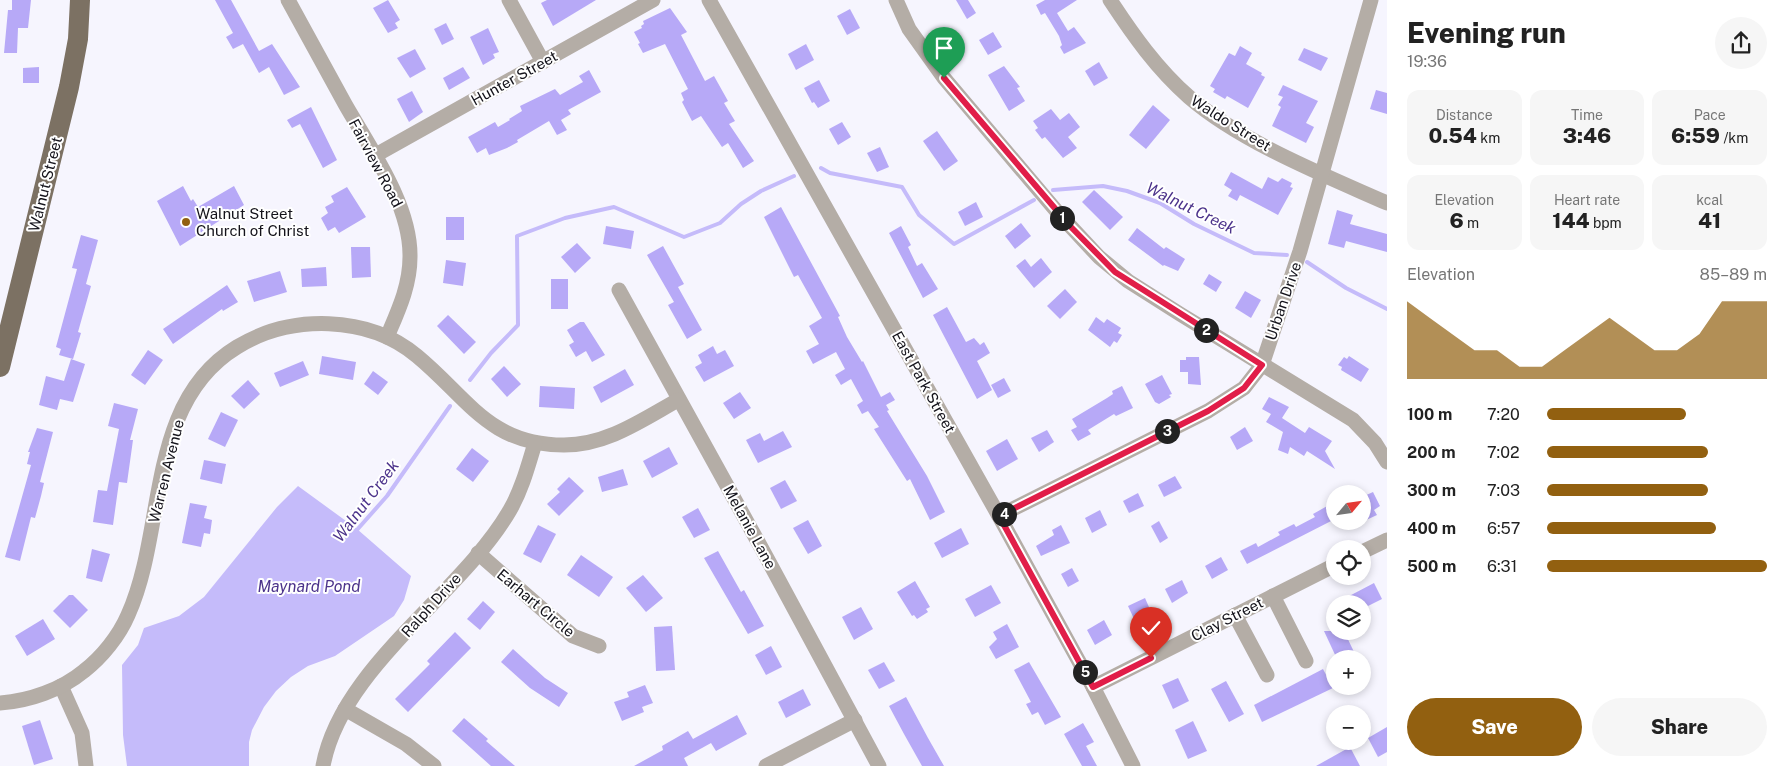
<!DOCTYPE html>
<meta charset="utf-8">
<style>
body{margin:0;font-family:"Public Sans",sans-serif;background:#f6f6f6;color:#222;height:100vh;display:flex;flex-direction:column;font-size:19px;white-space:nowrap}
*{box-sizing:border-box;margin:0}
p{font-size:16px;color:#767676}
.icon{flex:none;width:28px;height:28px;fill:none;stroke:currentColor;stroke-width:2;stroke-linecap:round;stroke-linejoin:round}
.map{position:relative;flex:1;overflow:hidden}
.sheet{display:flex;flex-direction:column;background:#fff;width:400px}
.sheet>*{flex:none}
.needle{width:32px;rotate:61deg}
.fabs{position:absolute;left:1326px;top:485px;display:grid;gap:10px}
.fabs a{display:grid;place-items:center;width:45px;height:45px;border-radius:50%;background:#fff;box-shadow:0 2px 8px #0003;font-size:25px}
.pin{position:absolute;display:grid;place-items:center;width:42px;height:42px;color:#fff;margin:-51px -21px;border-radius:50% 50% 50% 0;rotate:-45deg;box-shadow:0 0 5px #0007}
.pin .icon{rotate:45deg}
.km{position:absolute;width:25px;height:25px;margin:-12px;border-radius:50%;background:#222;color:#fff;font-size:14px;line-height:25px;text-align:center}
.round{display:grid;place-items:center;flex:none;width:52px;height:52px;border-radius:26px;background:#f6f6f6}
.headline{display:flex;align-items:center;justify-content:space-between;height:85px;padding:0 20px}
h1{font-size:28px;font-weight:800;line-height:38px}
.figures{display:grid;grid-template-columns:repeat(3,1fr);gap:8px;height:85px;padding:5px 20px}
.figures div{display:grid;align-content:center;border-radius:12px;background:#f6f6f6;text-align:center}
.figures b{font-size:21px;font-weight:800}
.figures small{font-size:14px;font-weight:400}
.figures p{font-size:14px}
.chart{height:140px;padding:10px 20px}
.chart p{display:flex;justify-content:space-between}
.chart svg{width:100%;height:90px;margin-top:5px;fill:#926010;opacity:.7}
.action{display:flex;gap:10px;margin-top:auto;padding:10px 20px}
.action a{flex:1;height:58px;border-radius:30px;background:#926010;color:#fff;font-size:20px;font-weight:800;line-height:58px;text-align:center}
.action a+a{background:#f6f6f6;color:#222}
ul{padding:0 20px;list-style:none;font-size:16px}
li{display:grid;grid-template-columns:80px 60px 1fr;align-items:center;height:38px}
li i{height:12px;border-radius:6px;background:#926010}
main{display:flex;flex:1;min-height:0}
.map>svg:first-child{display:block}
</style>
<main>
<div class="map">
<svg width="1387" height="766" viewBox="0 0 1387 766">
<rect width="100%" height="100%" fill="#f6f5fe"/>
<polygon fill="#c5bbfa" points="298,486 357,529 411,576 404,600 394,616 335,656 308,666 291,677 276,691 264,707 252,730 249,742 249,766 127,766 123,735 122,665 138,645 144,628 179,616 204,597 277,507"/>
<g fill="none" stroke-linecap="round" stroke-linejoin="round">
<g stroke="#c5bbfa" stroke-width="4">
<polyline points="821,168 830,173 902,187 919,215 954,244 1034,200"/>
<polyline points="1053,190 1103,186 1127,191 1160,203 1194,224 1254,253 1287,255"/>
<polyline points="1307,262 1346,288 1387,309"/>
<polyline points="470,380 491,353 518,325 517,236 565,218 614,207 684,237 720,223 741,204 761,191 794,176"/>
<polyline points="356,531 387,496 450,406"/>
</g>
</g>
<g fill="#b7a9f7">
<polygon points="12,0 31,0 28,28 18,28 17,53 4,53 8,10 12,10"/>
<polygon points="215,0 231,0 259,51 272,44 300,87 284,95 269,67 259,73 243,44 233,49 226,37 233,33"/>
<polygon points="388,0 400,20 395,23 398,28 388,33 373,8"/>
<polygon points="547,0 596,0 553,26 541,3"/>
<polygon points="956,0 968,0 976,13 967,19"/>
<polygon points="1045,0 1077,0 1057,13 1068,31 1074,27 1086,43 1064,54 1060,47 1062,45 1059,36 1045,13 1041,15 1036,5"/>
<polygon points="670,8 687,32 681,35 705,81 714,76 728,101 724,103 735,121 729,124 754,161 743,168 728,143 722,147 701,116 692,121 682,102 684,100 681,93 688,89 665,44 643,53 638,44 640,43 634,32 642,28 641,26 644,24 643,21"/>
<polygon points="850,9 860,28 847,35 837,16"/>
<polygon points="446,23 454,39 442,45 434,29"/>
<polygon points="488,28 499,52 493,54 495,58 483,65 470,37"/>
<polygon points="993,32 1002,47 988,55 979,40"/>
<polygon points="806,44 814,60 796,70 788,54"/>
<polygon points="1240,46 1252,53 1246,64 1262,73 1261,75 1265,77 1248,108 1227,96 1225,99 1213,92 1215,89 1210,86 1229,53 1235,56"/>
<polygon points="1304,48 1328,58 1321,71 1298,60"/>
<polygon points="415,49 426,69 410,78 397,58"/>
<polygon points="1099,62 1108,78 1094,86 1085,71"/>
<polygon points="1004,66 1020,87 1017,88 1025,101 1009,111 988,75"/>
<polygon points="39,67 39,83 23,83 23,68"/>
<polygon points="463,67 470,78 449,90 443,78"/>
<polygon points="589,70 601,92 568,110 571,114 561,120 567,130 557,135 549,121 517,140 518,142 507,148 489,155 486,148 477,153 468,137 495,122 498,127 510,120 509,119 522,111 520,106 555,89 560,95 583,82 579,76"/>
<polygon points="819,80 830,101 818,108 814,102 812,103 804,88"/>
<polygon points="1283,85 1318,101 1306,123 1314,127 1306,143 1272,126 1281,107 1278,105 1283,97 1278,95"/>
<polygon points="1376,90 1387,93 1387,114 1370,109"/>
<polygon points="412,91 423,112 409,122 397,99"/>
<polygon points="1153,105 1170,120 1146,149 1129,135"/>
<polygon points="311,107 337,160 323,168 300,124 292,128 287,120"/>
<polygon points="1051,109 1060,120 1069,113 1080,127 1068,137 1077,148 1063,158 1045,137 1042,139 1035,130 1038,128 1033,121"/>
<polygon points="842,122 851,137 838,145 829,129"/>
<polygon points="937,131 958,161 944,171 923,141"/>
<polygon points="880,147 889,167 877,172 867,153"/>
<polygon points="1231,172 1262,189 1268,177 1278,182 1282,178 1292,183 1290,187 1293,188 1278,215 1240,195 1237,201 1228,196 1232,190 1224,185"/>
<polygon points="183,186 191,201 193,199 198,207 234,186 244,205 180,246 157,201"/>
<polygon points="347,187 366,217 339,233 335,227 328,231 321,218 328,213 325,207 334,202 331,196"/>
<polygon points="1094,190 1123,217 1110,230 1082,202"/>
<polygon points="976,202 983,217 965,226 958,212"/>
<polygon points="781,207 840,316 838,317 847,337 862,362 863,361 881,397 890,392 895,400 886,405 889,410 887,411 927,476 945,512 930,520 910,479 907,481 874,429 879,427 868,411 862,414 857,405 863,401 851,379 841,385 835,375 845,369 836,352 813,364 806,351 819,344 809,326 822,318 798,275 794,277 764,217"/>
<polygon points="1337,210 1353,215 1350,224 1387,234 1387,252 1346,241 1344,248 1328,244"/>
<rect x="446" y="217" width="18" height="23"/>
<polygon points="1021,223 1031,236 1015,249 1005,236"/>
<polygon points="606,226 634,231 631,249 603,244"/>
<polygon points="901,226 911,245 908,247 917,266 922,263 938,289 923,298 889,233"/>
<polygon points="1137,228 1164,249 1166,247 1185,259 1178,271 1164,265 1163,266 1128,240"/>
<polygon points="81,235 98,240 86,284 91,286 78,332 81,333 73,359 59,355 61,349 56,347 77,269 72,268"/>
<polygon points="577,243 591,258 575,273 561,257"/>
<polygon points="663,246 684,284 678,287 702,330 687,339 668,305 674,302 647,255"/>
<polygon points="351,247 370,247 371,277 352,278"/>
<polygon points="1041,258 1052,272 1034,288 1016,266 1025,259 1031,267"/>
<polygon points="446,260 466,263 463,286 443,283"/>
<polygon points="326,267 327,286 302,287 301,269"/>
<polygon points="280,271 287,292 254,302 247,281"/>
<polygon points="1209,274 1222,282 1216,292 1203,284"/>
<rect x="551" y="279" width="17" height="30"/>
<polygon points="227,285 238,302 223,311 222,309 173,344 163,329"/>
<polygon points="1065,289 1077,302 1060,319 1047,306"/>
<polygon points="1245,291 1261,300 1251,318 1235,308"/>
<polygon points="947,307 966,342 974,338 980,345 984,342 990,353 977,361 992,390 977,399 933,315"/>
<polygon points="448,315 476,342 464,354 437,326"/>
<polygon points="1096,317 1104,323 1107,319 1121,328 1118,333 1122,335 1117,343 1114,341 1110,347 1088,330"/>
<polygon points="580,322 584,322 605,355 592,362 586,351 576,357 569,345 574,342 567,330"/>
<polygon points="713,346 717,354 725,350 734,366 704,382 695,367 702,363 698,355"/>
<polygon points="148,350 163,360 145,385 131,375"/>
<polygon points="322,356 356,362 353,380 319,374"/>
<polygon points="1349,356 1369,369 1361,382 1341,370 1342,367 1338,365 1344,357 1347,359"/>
<polygon points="1186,357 1199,357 1201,385 1188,384 1188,372 1180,372 1180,360 1186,360"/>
<polygon points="71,359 85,364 73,402 60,399 57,410 39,405 46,376 64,381"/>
<polygon points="303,361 309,375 280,387 274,373"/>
<polygon points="504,366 521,384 507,397 491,379"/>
<polygon points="625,369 634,385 601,403 593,387"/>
<polygon points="373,371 388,382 378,395 364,384"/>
<polygon points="1162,375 1172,394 1169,395 1171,397 1159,404 1155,402 1145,384"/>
<polygon points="1004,378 1011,391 998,398 991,385"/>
<polygon points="248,380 260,394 244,409 231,396"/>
<polygon points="540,386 575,388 574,409 539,407"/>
<polygon points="1122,386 1133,408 1116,416 1114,414 1088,430 1091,434 1078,441 1071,430 1077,427 1072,419 1107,398 1113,394 1112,391"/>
<polygon points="740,392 751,408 734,419 723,403"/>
<polygon points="1269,397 1289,407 1282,418 1305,433 1309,427 1332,441 1325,451 1335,469 1307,451 1304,456 1290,447 1288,454 1278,450 1283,432 1266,422 1271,414 1262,409"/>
<polygon points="114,403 138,409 130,440 133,440 127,483 119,482 113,525 93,522 98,490 107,491 119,429 108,426"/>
<polygon points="221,412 238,420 225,447 208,439"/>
<polygon points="1245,427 1253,441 1237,450 1230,437"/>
<polygon points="37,428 53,432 40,482 44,483 41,496 35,518 31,517 20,561 5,557 31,465 27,464 30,452 28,452"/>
<polygon points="1047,430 1054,442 1039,452 1031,438"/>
<polygon points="783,431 792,447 758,463 746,440 760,433 764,441"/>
<polygon points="1007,439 1018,459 997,471 986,451"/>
<polygon points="669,447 678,464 652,478 643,461"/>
<polygon points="472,448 489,461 473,482 456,469"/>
<polygon points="204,460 226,464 222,484 200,479"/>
<polygon points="623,469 628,485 602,492 598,477"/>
<polygon points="1175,476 1182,488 1164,497 1158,485"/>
<polygon points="569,477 584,491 559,516 547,504 560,492 557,489"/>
<polygon points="785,480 797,501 781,509 770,488"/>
<polygon points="1373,492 1380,506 1374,510 1377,515 1362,522 1362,497"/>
<polygon points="1138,493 1144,506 1129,513 1123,501"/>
<polygon points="190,503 207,506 204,518 212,520 210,534 204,533 201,547 182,543"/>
<polygon points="1329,505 1335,519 1247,564 1240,551 1256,543 1258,547 1280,535 1278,532 1294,524 1296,527 1315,517 1313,514"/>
<polygon points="698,508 710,530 694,538 682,517"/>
<polygon points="1100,510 1107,525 1092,533 1085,518"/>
<polygon points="808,520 822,546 808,554 793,528"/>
<polygon points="1159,521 1168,538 1160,543 1151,526"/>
<polygon points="538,525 556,534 541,563 523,554"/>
<polygon points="1061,525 1070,543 1041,556 1036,546 1054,535 1052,530"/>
<polygon points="961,528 969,544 942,558 934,543"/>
<polygon points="92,549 110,554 102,582 86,578"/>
<polygon points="718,551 741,592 744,590 764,626 748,634 704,558"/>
<polygon points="581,555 613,577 599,597 567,575"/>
<polygon points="1221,557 1228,570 1212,579 1205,566"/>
<polygon points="1072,568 1079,581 1068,587 1061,574"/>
<polygon points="643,575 663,598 646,612 626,588"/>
<polygon points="1182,580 1188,593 1172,603 1165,589"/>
<polygon points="915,581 930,607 926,609 928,612 917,619 914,615 912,616 897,592"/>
<polygon points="1374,583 1382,599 1362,609 1362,604 1334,604"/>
<polygon points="991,585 1001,603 975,617 965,599"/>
<polygon points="69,595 73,595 88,610 70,628 53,611"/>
<polygon points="1145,598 1152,614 1135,621 1128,606"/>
<polygon points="483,601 495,612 480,630 467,619"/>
<polygon points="861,607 873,629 854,640 842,617"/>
<polygon points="43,619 55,639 27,656 15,636"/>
<polygon points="1104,620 1112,635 1095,645 1087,630"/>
<polygon points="1007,624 1019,647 996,659 989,647 997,639 993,632"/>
<polygon points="672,626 675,670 656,671 654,627"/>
<polygon points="1324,631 1344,631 1355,654 1344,659 1337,659"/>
<polygon points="455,632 471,648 408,712 395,699 430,664 427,661"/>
<polygon points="771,646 782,667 766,675 755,655"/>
<polygon points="513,649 545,678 568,693 559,707 530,688 501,662"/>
<polygon points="884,662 895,681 879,689 868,670"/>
<polygon points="1029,662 1061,717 1045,725 1038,712 1032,715 1026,704 1031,702 1014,670"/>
<polygon points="1323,669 1333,688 1262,722 1254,705"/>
<polygon points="1178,678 1189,701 1173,709 1162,685"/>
<polygon points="1226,681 1244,714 1229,722 1211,689"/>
<polygon points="645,685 653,703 642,707 644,712 622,721 614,702 629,697 627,692"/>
<polygon points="803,689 811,705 786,718 778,702"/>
<polygon points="906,697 928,738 944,766 922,766 904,734 889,706"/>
<polygon points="737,715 747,734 716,751 711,743 684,758 688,766 634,766 663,750 662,746 688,731 693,739"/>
<polygon points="464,718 488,739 486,741 515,766 491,766 452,731"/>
<polygon points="40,720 53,759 34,765 22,726"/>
<polygon points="1193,721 1207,751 1188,759 1175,730"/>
<polygon points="1083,723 1094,742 1086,746 1097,766 1082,766 1064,734"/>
<polygon points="1387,727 1387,752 1378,757 1368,738"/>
<polygon points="1350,747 1360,766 1316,766"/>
</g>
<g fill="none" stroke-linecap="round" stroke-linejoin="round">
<g stroke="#b4ada6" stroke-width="15">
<path d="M288 0C307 35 326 70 345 104 370 148 411 205 410 257 410 286 398 311 387 337"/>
<polyline points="509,0 543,62"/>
<polyline points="709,0 999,516 1093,687 1133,766"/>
<polyline points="896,0 909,29 944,78 1059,214 1099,257 1128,281 1180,314 1353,420 1375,443 1387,462"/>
<path d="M1110 0C1133 35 1157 69 1189 97 1241 142 1324 175 1387 203"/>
<polyline points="374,156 653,0"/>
<polyline points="619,290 768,560 879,766"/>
<polyline points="999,516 1208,411 1244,388 1262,365 1300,251 1371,0"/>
<polyline points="1362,552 1387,540"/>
<polyline points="478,553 573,636 599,646"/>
<polyline points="1273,596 1306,661"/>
<polyline points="1235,615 1267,675"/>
<polyline points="61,686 82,733 86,766"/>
<polyline points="1093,687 1335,565"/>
<path d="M0 703C29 701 61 690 84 671 102 657 119 636 128 615 167 529 145 403 237 347 291 314 368 315 417 356 468 398 489 445 564 445 607 445 642 420 678 400"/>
<polyline points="345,709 406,744 434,766"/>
<path d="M323 766C341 667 461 595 510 510 522 489 528 466 535 443"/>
<polyline points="766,766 855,720"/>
</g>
<polyline stroke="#7c7163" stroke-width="20" points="0,367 69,87 78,39 80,0"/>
</g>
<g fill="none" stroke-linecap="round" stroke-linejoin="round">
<defs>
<polyline id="route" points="944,78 1070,226 1115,272 1262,365 1244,388 1208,411 999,516 1093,687 1151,658"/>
</defs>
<use href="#route" stroke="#fff" stroke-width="10"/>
<use href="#route" stroke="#e11d48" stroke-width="6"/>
</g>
<circle fill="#926010" stroke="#fff" stroke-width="2" cx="186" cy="222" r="5"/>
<g text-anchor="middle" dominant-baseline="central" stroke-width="4" stroke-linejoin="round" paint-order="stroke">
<g font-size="15" fill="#14131b" stroke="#fff">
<text transform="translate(514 78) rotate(-29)">Hunter Street</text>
<text transform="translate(1231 123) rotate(32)">Waldo Street</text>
<text transform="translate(376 163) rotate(62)">Fairview Road</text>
<text transform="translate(45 184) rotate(-76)">Walnut Street</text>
<text transform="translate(1283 301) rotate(-71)">Urban Drive</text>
<text transform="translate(924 382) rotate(61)">East Park Street</text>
<text transform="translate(166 471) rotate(-76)">Warren Avenue</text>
<text transform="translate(750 527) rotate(61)">Melanie Lane</text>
<text transform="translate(536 603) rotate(40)">Earhart Circle</text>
<text transform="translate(431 605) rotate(-48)">Ralph Drive</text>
<text transform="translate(1227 619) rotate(-27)">Clay Street</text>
</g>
<g font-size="15" fill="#14131b" stroke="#fff" text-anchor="start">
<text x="196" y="213">Walnut Street<tspan x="196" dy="17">Church of Christ</tspan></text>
</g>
<g font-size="16" font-style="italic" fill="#4c338b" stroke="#fff">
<text transform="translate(1191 208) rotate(26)">Walnut Creek</text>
<text transform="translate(366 501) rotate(-53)">Walnut Creek</text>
<text x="309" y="586">Maynard Pond</text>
</g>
</g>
</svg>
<div class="fabs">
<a><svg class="needle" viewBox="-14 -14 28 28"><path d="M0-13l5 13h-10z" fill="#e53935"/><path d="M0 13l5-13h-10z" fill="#767676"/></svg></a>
<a><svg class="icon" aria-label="locate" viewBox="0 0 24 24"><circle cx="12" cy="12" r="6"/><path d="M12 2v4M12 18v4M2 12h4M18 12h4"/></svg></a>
<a><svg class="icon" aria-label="layers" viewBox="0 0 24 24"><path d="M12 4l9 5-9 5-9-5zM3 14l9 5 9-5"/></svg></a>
<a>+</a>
<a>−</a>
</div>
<div class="pin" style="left:944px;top:78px;background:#1e9e55"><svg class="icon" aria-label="arrive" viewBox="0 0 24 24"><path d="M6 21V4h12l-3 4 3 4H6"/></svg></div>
<div class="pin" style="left:1151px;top:658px;background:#d93025"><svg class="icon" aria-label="check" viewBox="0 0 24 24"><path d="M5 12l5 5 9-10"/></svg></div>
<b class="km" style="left:1062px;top:218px">1</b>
<b class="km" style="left:1206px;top:330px">2</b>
<b class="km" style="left:1167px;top:431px">3</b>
<b class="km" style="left:1004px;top:514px">4</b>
<b class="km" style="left:1085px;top:672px">5</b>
</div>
<section class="sheet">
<div class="headline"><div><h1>Evening run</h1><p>19:36</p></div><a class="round"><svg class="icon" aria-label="share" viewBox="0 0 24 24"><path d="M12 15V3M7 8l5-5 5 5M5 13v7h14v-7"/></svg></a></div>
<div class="figures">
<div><p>Distance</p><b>0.54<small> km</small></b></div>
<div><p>Time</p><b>3:46</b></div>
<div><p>Pace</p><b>6:59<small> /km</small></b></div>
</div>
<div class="figures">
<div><p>Elevation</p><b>6<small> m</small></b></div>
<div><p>Heart rate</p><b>144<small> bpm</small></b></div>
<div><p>kcal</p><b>41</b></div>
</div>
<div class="chart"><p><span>Elevation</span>85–89 m</p>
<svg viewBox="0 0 160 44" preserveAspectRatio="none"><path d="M0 44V6L10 14L20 22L30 30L40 30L50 38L60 38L70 30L80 22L90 14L100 22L110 30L120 30L130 22L140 6L150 6L160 6V44z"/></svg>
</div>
<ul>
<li><b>100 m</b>7:20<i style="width:63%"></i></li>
<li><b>200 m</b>7:02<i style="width:73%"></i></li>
<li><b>300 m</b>7:03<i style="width:73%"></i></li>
<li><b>400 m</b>6:57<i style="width:77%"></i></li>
<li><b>500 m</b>6:31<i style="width:100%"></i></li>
</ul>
<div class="action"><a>Save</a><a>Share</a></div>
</section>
</main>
